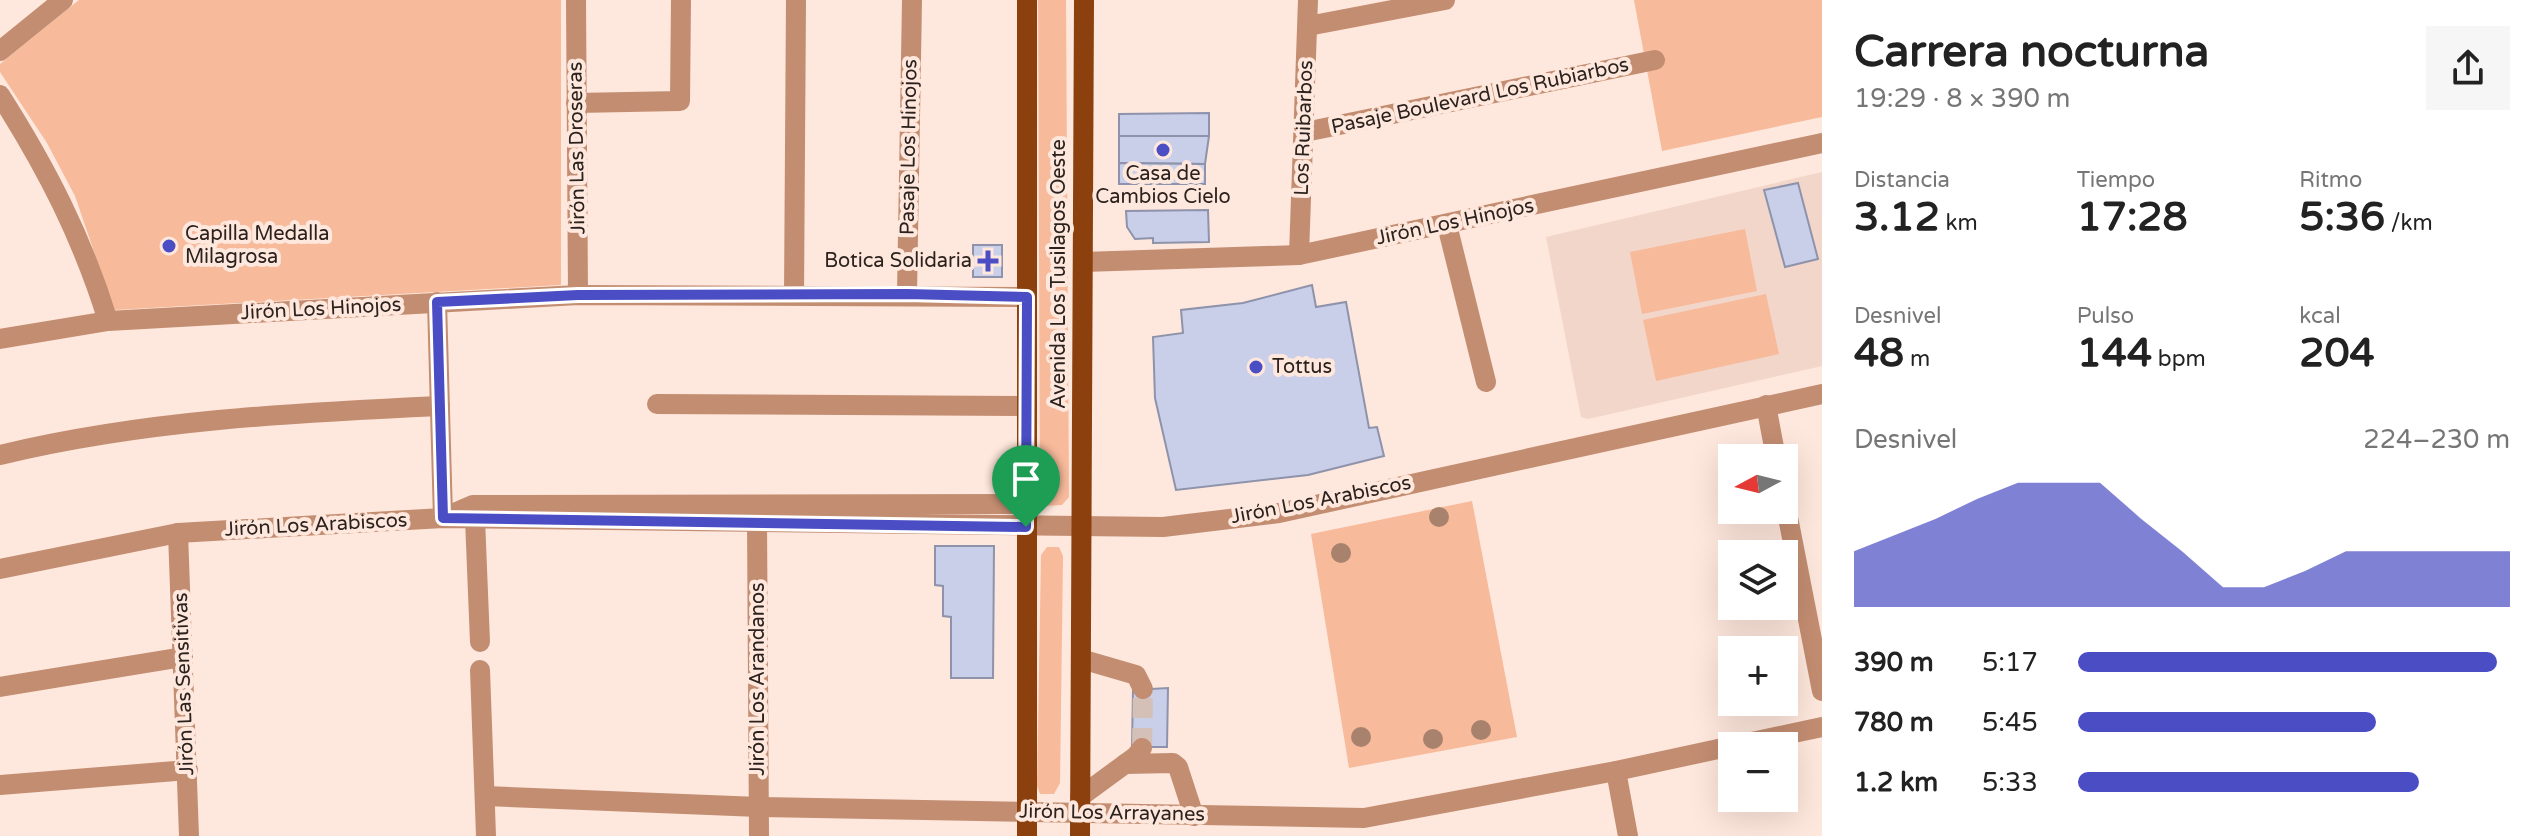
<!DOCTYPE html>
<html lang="es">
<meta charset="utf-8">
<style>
body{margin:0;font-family:"Varela Round",sans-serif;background:#f6f6f6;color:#222;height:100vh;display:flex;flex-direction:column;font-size:30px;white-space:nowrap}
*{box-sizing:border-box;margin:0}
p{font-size:26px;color:#767676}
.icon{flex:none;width:44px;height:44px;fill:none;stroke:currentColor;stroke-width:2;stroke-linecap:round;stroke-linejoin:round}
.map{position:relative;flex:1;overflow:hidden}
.sheet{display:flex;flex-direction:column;background:#fff;width:720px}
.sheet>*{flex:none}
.needle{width:52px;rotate:263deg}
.buttons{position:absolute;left:1718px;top:444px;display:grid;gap:16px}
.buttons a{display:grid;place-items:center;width:80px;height:80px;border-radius:0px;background:#fff;box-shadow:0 8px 32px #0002;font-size:40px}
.pin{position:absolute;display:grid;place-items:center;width:68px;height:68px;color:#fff;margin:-82px -34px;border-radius:50% 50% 50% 0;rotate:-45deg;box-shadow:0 0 8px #0007}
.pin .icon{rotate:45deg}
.round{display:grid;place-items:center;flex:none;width:84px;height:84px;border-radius:0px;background:#f6f6f6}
.head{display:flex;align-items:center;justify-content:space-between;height:136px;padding:0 32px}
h1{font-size:44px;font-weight:800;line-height:60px}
.metrics{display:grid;grid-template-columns:repeat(3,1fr);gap:12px;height:136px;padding:8px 32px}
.metrics div{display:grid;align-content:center}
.metrics b{font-size:40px;font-weight:800}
.metrics small{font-size:22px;font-weight:400}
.metrics p{font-size:22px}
.chart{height:224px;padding:16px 32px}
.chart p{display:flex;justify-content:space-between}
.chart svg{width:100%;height:144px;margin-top:8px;fill:#4a4dc3;opacity:.7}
ul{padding:0 32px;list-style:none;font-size:26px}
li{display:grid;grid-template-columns:128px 96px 1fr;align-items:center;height:60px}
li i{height:20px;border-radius:10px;background:#4a4dc3}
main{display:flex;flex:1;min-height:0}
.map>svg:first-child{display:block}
</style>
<main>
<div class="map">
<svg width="1822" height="836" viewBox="0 0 1822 836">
<rect width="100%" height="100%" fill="#fee7dc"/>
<polygon fill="#f2d6c9" points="1822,172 1822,366 1588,419 1581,417 1546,237"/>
<g fill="#f7ba9b">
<polygon points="79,0 561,0 561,285 114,310 75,196 47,143 0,72 0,64"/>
<polygon points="1038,0 1066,0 1069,497 1062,505 1044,506 1040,496"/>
<polygon points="1634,0 1822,0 1822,117 1662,151"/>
<polygon points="1745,229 1757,291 1642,314 1630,252"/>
<polygon points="1766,294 1779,354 1656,381 1643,320"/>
<polygon points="1472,501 1517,737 1349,768 1311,534"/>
<polygon points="1047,547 1059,547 1063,556 1060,783 1054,794 1040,794 1037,786 1041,555"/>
</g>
<g fill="#c9cfe8" stroke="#8e93ab" stroke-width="2">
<polygon points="1209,113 1209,136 1119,136 1119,114"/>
<polygon points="1119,136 1209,136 1205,164 1119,163"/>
<polygon points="1119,163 1205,164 1205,184 1119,184"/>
<polygon points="1798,183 1818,259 1785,267 1764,190"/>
<polygon points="1208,210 1209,242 1153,243 1153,238 1135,239 1127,227 1126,211"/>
<rect x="973" y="245" width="29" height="32"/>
<polygon points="1312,285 1316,307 1346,302 1369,428 1377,427 1384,456 1308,475 1176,490 1155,398 1153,337 1183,333 1181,310 1243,303"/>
<polygon points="935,546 994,546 993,678 951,678 951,617 943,616 943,586 935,585"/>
<polygon points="1168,688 1167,747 1132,747 1133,690"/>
</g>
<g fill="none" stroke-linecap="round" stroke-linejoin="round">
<polyline stroke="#d4c0b6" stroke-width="20" stroke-dasharray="20 10" stroke-linecap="butt" points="1142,748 1143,689"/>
<g stroke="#c38d71" stroke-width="20">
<polyline points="576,0 578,295"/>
<polyline points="1308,26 1445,0"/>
<polyline points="0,51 63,0"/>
<path d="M0 95C47 169 82 237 108 321"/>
<polyline points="576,103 680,101 681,0"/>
<polyline points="1305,132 1655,60"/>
<polyline points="1447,225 1486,382"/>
<polyline points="1299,255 1308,0"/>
<polyline points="1083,262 1299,255 1822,143"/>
<polyline points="907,294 912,0"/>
<polyline points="794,295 796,0"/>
<polyline points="437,302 443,518 473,505 1026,504"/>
<polyline points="0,339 108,321 578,295 1027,297"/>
<polyline points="657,404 1026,406"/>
<polyline points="1766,405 1776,458"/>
<path d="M0 455C144 420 292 413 440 406"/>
<polyline points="1784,497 1822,691"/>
<polyline points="475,519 480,642"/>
<polyline points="757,521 759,836"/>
<polyline points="178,533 189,836"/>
<polyline points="0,569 178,533 443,518 1163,527 1279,513 1822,394"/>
<polyline points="1081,659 1136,675 1143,689"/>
<polyline points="480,670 486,836"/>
<polyline points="0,687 183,657"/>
<polyline points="1733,746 1822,727"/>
<polyline points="1125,764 1173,763 1178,767 1194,816"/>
<polyline points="1616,771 1628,836"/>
<polyline points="0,785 188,770"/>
<polyline points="485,796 759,807 1364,818 1616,771 1732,746"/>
<polyline points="1080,797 1136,756 1142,748"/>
</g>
<g stroke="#8b400e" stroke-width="20">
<polyline points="1027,836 1027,0"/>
<polyline points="1080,836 1084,0"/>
</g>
</g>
<g fill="#a9826d">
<circle cx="1439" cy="517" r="10"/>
<circle cx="1341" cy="553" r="10"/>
<circle cx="1481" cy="730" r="10"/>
<circle cx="1361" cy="737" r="10"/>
<circle cx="1433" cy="739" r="10"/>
</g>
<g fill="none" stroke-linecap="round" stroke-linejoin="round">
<defs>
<polygon id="route" points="907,294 1027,297 1026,527 443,518 437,302 578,295"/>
</defs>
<use href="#route" stroke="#fff" stroke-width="16"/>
<use href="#route" stroke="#4a4dc3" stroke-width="10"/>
</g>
<g fill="#4a4dc3" stroke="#fee7dc" stroke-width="3">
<circle cx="1163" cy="150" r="8"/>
<circle cx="169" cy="246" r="8"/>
<path d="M984 249h8v8h8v8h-8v8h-8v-8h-8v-8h8z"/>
<circle cx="1256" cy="367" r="8"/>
</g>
<g text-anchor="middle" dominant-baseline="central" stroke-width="8" stroke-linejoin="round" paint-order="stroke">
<g font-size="20" fill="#2c221d" stroke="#fee7dc">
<text transform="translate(1480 96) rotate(-12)">Pasaje Boulevard Los Rubiarbos</text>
<text transform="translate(1304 128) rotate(-88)">Los Ruibarbos</text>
<text transform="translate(909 147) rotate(-89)">Pasaje Los Hinojos</text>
<text transform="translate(577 148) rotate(-91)">Jirón Las Droseras</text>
<text transform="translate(1455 222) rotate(-12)">Jirón Los Hinojos</text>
<text transform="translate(1059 274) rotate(-90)">Avenida Los Tusilagos Oeste</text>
<text transform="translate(321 309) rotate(-3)">Jirón Los Hinojos</text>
<text transform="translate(1321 500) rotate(-11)">Jirón Los Arabiscos</text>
<text transform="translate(316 525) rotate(-3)">Jirón Los Arabiscos</text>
<text transform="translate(758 679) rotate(-90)">Jirón Los Arandanos</text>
<text transform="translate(184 684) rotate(-92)">Jirón Las Sensitivas</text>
<text transform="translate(1112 813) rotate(1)">Jirón Los Arrayanes</text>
</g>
<g font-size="20" fill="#2c221d" stroke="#fee7dc" text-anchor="start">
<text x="1163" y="174" text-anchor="middle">Casa de<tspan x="1163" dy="23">Cambios Cielo</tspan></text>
<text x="185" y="234">Capilla Medalla<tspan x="185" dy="23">Milagrosa</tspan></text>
<text x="972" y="261" text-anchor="end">Botica Solidaria</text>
<text x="1272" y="367">Tottus</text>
</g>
</g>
</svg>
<div class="buttons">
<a><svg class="needle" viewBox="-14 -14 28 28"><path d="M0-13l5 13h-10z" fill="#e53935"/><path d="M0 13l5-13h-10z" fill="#767676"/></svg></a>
<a><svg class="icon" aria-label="layers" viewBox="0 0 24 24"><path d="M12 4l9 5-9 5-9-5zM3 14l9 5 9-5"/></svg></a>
<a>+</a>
<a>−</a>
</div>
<div class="pin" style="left:1026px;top:527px;background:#1e9e55"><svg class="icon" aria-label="arrive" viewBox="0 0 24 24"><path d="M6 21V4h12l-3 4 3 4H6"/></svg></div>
</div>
<section class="sheet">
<div class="head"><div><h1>Carrera nocturna</h1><p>19:29 · 8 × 390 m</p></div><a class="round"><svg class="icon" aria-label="share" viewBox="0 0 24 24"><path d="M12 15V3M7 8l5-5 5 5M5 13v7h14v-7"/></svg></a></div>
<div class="metrics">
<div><p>Distancia</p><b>3.12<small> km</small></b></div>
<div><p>Tiempo</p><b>17:28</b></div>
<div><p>Ritmo</p><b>5:36<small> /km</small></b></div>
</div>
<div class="metrics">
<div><p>Desnivel</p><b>48<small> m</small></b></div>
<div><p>Pulso</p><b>144<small> bpm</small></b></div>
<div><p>kcal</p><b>204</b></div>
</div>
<div class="chart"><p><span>Desnivel</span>224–230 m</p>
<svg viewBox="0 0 160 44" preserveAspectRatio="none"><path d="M0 44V27L10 22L20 17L30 11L40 6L50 6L60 6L70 17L80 27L90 38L100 38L110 33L120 27L130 27L140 27L150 27L160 27V44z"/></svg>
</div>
<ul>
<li><b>390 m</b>5:17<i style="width:97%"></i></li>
<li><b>780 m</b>5:45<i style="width:69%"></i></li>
<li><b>1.2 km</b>5:33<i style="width:79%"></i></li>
</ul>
</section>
</main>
